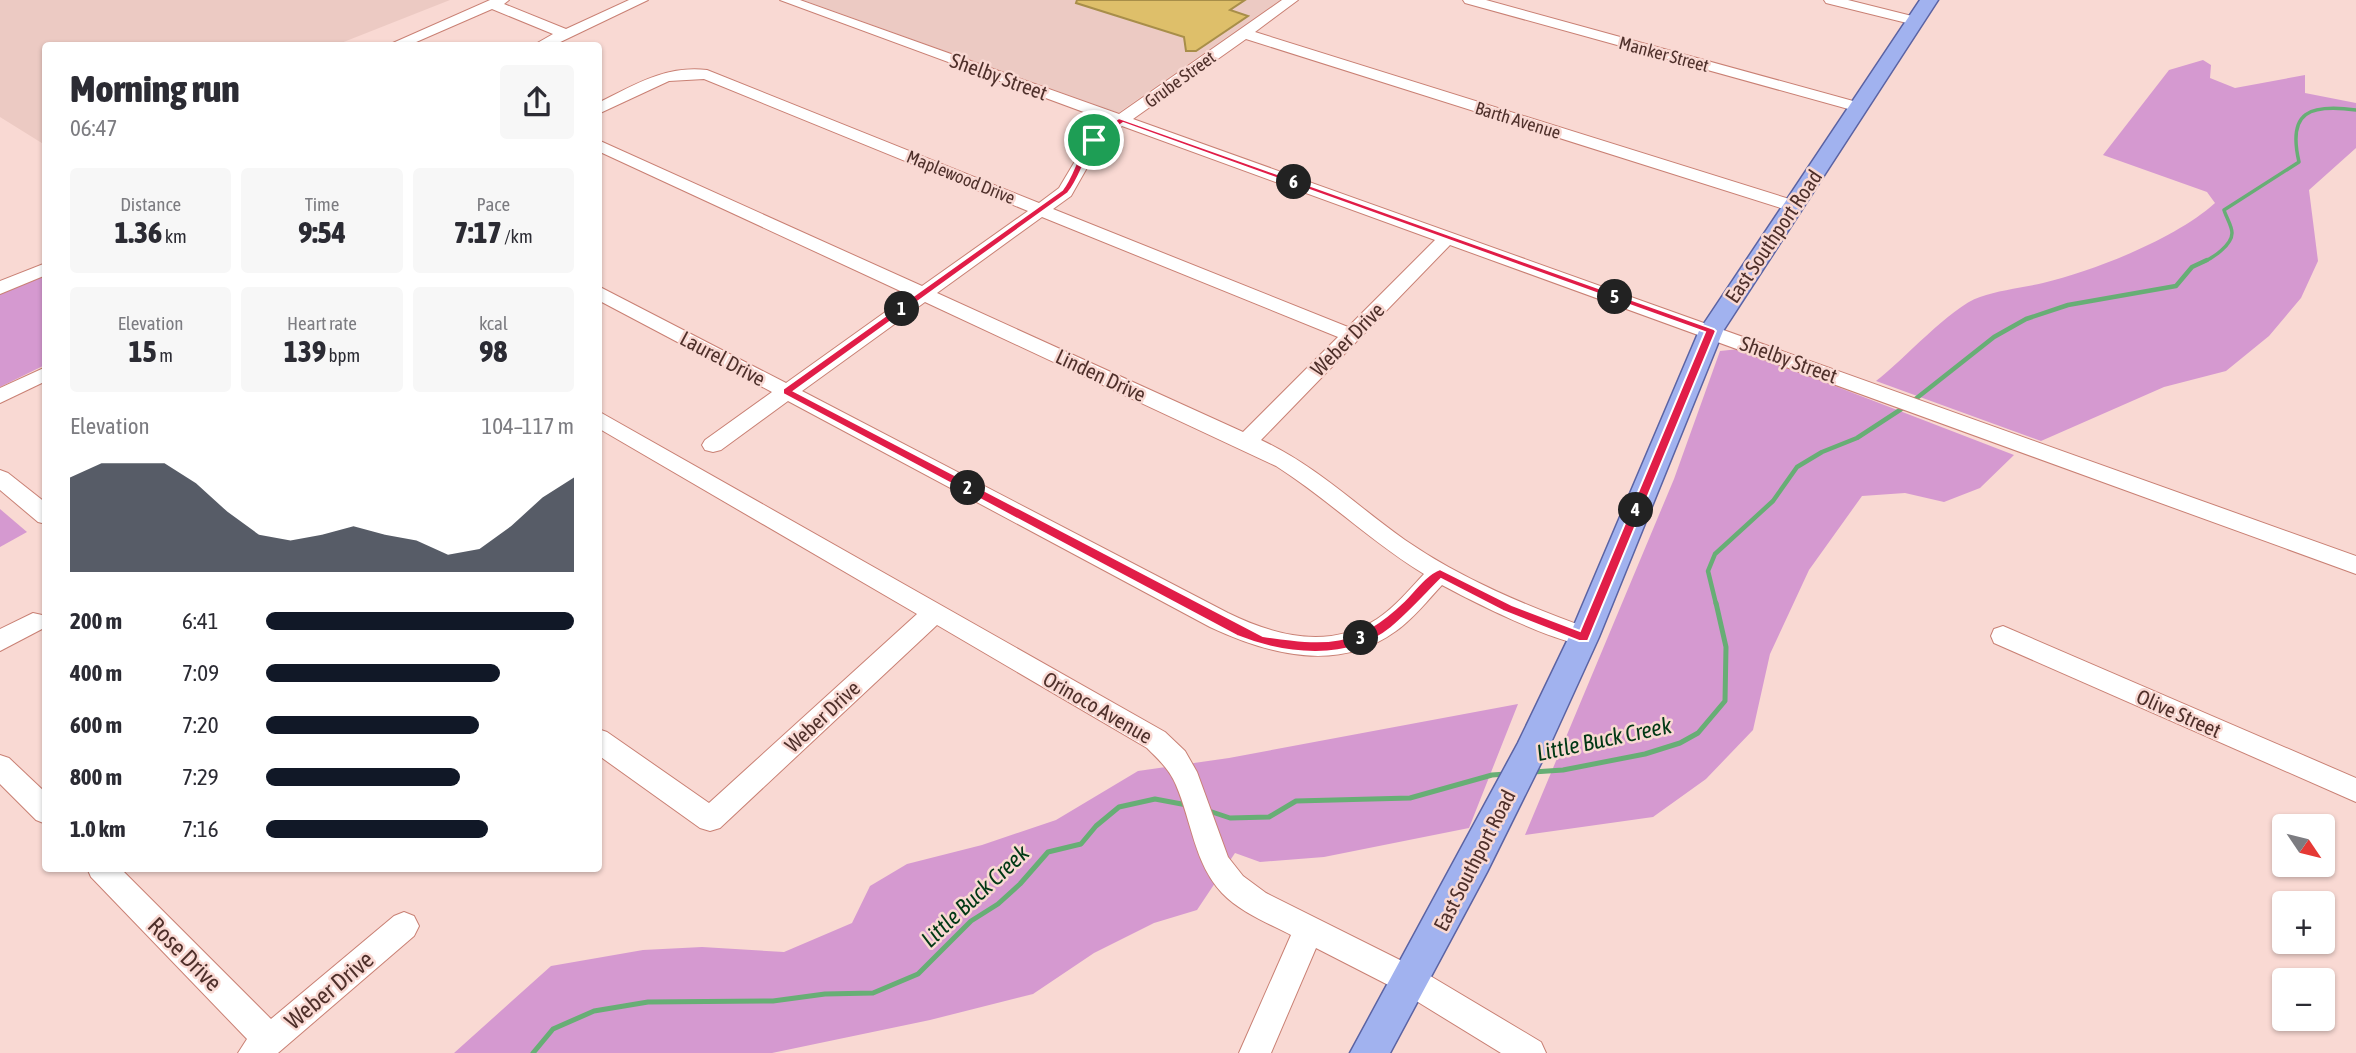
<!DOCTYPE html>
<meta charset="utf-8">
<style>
body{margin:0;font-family:"Asap Condensed",sans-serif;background:#f7f7f7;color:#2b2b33;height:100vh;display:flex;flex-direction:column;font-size:26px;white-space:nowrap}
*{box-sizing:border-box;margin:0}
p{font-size:23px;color:#7c7c81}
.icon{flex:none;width:38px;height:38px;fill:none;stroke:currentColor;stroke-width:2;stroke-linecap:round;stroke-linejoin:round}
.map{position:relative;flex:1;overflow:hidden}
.sheet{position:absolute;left:42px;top:42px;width:560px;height:830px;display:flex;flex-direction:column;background:#fff;border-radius:7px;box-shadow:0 2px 5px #0004}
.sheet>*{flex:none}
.needle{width:46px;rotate:125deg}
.controls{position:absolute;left:2272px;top:814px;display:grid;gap:14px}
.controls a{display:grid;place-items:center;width:63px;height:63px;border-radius:7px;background:#fff;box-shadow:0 2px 5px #0004;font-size:35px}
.pin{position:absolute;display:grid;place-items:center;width:60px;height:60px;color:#fff;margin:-30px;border:4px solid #fff;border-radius:50%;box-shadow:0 2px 7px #0007}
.km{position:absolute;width:35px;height:35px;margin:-18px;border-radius:50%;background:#222;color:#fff;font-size:19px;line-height:35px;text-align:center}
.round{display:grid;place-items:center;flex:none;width:74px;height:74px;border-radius:7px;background:#f7f7f7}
.headline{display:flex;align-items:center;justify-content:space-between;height:119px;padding:0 28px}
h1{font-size:38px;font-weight:800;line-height:52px}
.figures{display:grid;grid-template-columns:repeat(3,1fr);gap:10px;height:119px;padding:7px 28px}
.figures div{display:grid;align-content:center;border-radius:7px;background:#f7f7f7;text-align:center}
.figures b{font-size:30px;font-weight:800}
.figures small{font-size:19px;font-weight:400}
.figures p{font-size:19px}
.chart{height:196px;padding:14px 28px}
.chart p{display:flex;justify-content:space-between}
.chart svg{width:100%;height:126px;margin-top:7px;fill:#111827;opacity:.7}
ul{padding:0 28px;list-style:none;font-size:23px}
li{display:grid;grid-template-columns:112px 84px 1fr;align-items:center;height:52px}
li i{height:18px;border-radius:9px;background:#111827}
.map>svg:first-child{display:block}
</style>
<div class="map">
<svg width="2356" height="1053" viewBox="0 0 2356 1053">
<rect width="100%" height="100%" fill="#f9d9d3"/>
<g fill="#eccac3">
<polygon points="0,0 450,0 336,45 46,46 45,145 0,117"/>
<polygon points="803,0 1280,0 1118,113"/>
</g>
<g fill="#d599d0">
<path d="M2203 60 2211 65 2210 78 2235 88 2305 75V93L2356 103V148L2309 190 2318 261 2301 298 2269 336 2226 371 2164 387 2041 441 1876 381C1904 360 1950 307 1980 297 1999 290 2022 288 2043 283 2096 270 2175 239 2215 203L2207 192 2103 155 2169 70Z"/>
<polygon points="45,273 45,365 0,387 0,293"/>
<polygon points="1739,349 2014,455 1980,488 1944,502 1905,493 1862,496 1809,570 1770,654 1753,730 1706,779 1653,817 1525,835 1674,479 1720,351"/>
<polygon points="0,509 27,532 0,547"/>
<polygon points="1518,704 1469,828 1324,857 1260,862 1235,853 1197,910 1154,923 1094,953 1033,994 930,1020 772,1053 454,1053 551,966 643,950 702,947 784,952 852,923 870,886 907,864 982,845 1056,820 1138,771 1229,758"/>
</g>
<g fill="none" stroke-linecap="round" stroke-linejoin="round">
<path stroke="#67ae75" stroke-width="3.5" d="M2203 262C2213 258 2232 245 2232 233 2232 226 2226 217 2224 210L2299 162C2287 111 2310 104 2356 110"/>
<g stroke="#67ae75" stroke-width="4.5">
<polyline points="1913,401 1994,337 2026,319 2068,305 2176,286 2192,267 2207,260"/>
<polyline points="1716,604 1708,571 1715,554 1773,501 1797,467 1822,452 1857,438 1906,406"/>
</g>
<g stroke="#67ae75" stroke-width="5">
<polyline points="1533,772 1563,770 1645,754 1680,743 1698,733 1725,701 1726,647 1716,603"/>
<polyline points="1209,811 1230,818 1269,817 1296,801 1410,798 1492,775 1506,774"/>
<polyline points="533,1053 553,1029 594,1011 648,1002 773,1001 825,994 873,993 918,974 971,921 998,904 1020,884 1048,852 1081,844 1096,826 1119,807 1155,799 1187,805"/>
</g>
</g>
<polygon fill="#debf6a" stroke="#a88e49" stroke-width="2" points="1077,0 1245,0 1230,10 1248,16 1196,51 1186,51 1184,37 1076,3"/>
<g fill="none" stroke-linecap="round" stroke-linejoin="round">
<defs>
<g id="minor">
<polygon points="490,0 509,0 504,4 566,29 629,0 648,0 552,46 532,46 553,34 492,9 407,46 386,46"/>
<path d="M780 0H800L1119 114 1282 0H1298L1255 32 1799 202 1802 206 1793 211 1787 210 1246 39 1133 119 2356 556V574L1450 245 1261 440C1315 465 1357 506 1405 540 1463 580 1527 606 1593 630L1596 637 1593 644C1569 651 1468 599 1442 585 1427 601 1414 618 1396 631 1338 673 1270 655 1210 627L788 401 721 450 713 452 705 450 702 445 705 440 772 392 598 300V286L786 383 909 295 598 151V140L922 286 1028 211 704 79 669 81 598 114V103C634 85 666 65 707 70L1039 203 1059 188 1090 136 1108 121ZM1122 126 1435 240 1348 327 1053 209 1071 196 1101 143ZM1042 217 1338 337 1243 432 937 293ZM925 302 1276 466C1328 499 1371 542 1424 574 1409 590 1395 607 1377 619 1329 650 1275 636 1228 613L802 391Z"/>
<polygon points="1463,0 1486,0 1864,104 1866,107 1864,110 1852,110 1465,3"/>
<polygon points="1824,0 1848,0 1920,18 1922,21 1915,25 1826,3"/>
<polygon points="46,263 46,275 0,294 0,281"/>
<polygon points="46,367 46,381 0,403 0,388"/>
<path d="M598 411 1165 732 1185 751 1197 772 1228 857 1243 876 1266 893 1422 971 1541 1042 1546 1053H1501L1400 991 1316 948 1271 1053H1239L1291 935C1268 923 1240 912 1222 893 1194 863 1192 822 1176 785 1170 770 1158 759 1147 748L937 625 720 828 710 831 700 828 598 755V729L607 732 709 803 917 614 598 428Z"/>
<polygon points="0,470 8,473 46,503 46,524 38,522 0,490"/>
<polygon points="33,613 42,615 45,622 42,629 0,651 0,629"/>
<polygon points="2003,626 2356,778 2356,802 1994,643 1991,636 1994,629"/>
<polygon points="0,755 9,758 46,793 46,824 36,820 0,784"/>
<polygon points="87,868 120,868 271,1019 394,916 404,912 414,916 419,926 414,936 278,1053 238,1053 247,1039 91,877"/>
</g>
<polygon id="major" points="1920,0 1938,0 1723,331 1599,637 1548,749 1487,872 1390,1053 1350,1053 1518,743 1569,637 1699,331"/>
</defs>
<use href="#minor" stroke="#c98074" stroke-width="2"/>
<use href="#major" stroke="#5b63a3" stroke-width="3"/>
<use href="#minor" fill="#fff" fill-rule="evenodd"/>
<use href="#major" fill="#a1b2ef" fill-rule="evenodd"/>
</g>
<path fill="#e11d48" stroke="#fff" stroke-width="2" fill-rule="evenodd" d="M1119 118 1714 329 1716 331 1588 641H1579L1503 611 1441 579C1425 595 1409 613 1391 628 1349 662 1284 655 1237 636L783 394V389L1062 190C1075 174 1077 151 1092 137 1100 130 1111 124 1119 118ZM1123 123 1705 332 1580 631 1512 605 1440 569C1426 574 1414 591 1404 601 1355 648 1326 645 1263 636L794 391 1068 193C1081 177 1083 159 1096 144 1102 135 1114 129 1123 123Z"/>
<g text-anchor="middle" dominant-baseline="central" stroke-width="5" stroke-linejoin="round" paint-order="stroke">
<g font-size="18" fill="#4f302b" stroke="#f9d9d3">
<text transform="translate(1664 54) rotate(15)">Manker Street</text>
<text transform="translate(1180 79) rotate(-36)">Grube Street</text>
<text transform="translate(1518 120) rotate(17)">Barth Avenue</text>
<text transform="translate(961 177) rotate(22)">Maplewood Drive</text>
</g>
<g font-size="21" fill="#4f302b" stroke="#f9d9d3">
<text transform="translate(999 76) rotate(20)">Shelby Street</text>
<text transform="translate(1773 236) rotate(-56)">East Southport Road</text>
<text transform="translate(1347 339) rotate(-45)">Weber Drive</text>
<text transform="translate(723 358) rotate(28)">Laurel Drive</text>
<text transform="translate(1789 359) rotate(20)">Shelby Street</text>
<text transform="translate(1101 375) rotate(25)">Linden Drive</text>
<text transform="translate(1098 707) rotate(30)">Orinoco Avenue</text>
<text transform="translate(2179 713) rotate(24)">Olive Street</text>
<text transform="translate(822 716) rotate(-43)">Weber Drive</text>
<text transform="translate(1474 860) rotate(-63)">East Southport Road</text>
</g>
<g font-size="23" font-style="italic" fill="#003814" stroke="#f9d9d3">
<text transform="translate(1604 739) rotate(-12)">Little Buck Creek</text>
<text transform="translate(975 896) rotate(-43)">Little Buck Creek</text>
</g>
<g font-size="24" fill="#4f302b" stroke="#f9d9d3">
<text transform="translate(185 954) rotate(45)">Rose Drive</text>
<text transform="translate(329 990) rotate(-40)">Weber Drive</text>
</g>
</g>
</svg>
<div class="controls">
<a><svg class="needle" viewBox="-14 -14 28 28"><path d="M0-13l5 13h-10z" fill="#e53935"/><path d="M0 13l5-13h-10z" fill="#7c7c81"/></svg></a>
<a>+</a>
<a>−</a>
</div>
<div class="pin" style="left:1094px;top:140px;background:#1e9e55"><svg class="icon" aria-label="arrive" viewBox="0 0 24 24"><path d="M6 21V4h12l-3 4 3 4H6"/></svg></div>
<b class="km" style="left:902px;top:309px">1</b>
<b class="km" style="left:968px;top:488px">2</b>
<b class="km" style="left:1361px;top:638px">3</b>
<b class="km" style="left:1636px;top:510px">4</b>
<b class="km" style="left:1615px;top:297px">5</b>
<b class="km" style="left:1294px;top:182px">6</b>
<section class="sheet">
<div class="headline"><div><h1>Morning run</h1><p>06:47</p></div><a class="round"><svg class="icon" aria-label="share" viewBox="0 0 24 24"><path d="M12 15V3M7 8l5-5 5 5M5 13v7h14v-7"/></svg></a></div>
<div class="figures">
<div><p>Distance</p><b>1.36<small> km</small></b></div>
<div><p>Time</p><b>9:54</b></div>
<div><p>Pace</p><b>7:17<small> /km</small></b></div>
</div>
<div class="figures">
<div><p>Elevation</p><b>15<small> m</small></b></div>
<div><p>Heart rate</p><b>139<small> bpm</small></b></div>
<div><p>kcal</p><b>98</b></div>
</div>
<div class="chart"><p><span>Elevation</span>104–117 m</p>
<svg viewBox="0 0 160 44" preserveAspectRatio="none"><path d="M0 44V11L10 6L20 6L30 6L40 13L50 23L60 31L70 33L80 31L90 28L100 31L110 33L120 38L130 36L140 28L150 18L160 11V44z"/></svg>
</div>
<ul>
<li><b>200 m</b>6:41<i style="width:100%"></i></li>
<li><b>400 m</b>7:09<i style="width:76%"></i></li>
<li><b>600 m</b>7:20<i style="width:69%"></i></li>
<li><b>800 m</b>7:29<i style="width:63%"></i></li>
<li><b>1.0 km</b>7:16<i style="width:72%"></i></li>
</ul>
</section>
</div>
